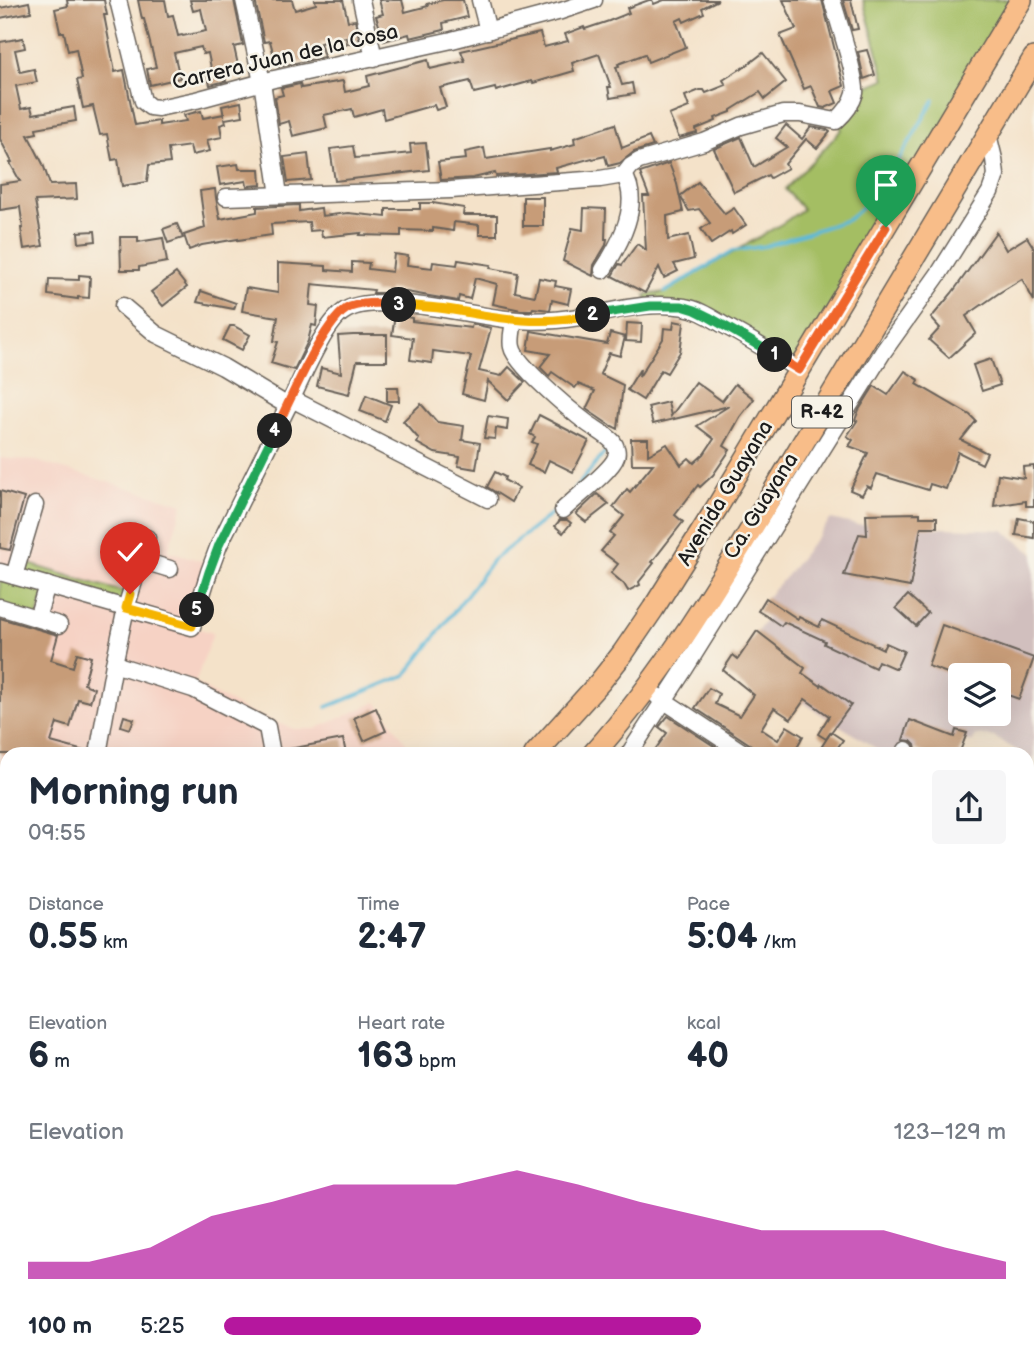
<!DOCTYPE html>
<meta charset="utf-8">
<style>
body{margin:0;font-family:"Balsamiq Sans",sans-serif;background:#f6f6f7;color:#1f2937;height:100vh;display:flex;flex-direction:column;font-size:26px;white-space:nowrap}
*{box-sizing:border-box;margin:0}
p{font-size:23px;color:#747a83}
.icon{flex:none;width:38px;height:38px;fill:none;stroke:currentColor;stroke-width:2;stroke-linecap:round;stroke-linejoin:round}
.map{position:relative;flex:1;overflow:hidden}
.details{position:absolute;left:0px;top:747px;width:1034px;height:621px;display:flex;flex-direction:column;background:#fff;border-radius:21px 21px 0 0;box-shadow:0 7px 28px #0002}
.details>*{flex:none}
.fabs{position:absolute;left:948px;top:663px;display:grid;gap:14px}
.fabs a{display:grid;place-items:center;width:63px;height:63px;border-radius:7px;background:#fff;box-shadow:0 7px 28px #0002;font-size:35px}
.pin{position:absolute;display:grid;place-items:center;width:60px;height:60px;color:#fff;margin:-72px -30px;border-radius:50% 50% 50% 0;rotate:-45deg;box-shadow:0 0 7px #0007}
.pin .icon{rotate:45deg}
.km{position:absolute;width:35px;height:35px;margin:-18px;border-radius:50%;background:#222;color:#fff;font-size:19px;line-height:35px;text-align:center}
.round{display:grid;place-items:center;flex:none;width:74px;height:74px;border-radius:7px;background:#f6f6f7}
.headline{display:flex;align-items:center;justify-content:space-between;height:119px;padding:0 28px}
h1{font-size:38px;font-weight:800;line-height:52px}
.figures{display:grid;grid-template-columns:repeat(3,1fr);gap:10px;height:119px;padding:7px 28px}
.figures div{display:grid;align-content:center}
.figures b{font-size:35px;font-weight:800}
.figures small{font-size:19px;font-weight:400}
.figures p{font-size:19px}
.chart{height:196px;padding:14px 28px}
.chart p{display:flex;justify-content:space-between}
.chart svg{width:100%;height:126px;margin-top:7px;fill:#b5179e;opacity:.7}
ul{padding:0 28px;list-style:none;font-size:23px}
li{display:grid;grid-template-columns:112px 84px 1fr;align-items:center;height:52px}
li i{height:18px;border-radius:9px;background:#b5179e}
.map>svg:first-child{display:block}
</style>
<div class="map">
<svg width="1034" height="1367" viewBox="0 0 1034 1367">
<rect width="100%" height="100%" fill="#f7f3e8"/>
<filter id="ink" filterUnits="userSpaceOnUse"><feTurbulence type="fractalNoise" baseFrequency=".0143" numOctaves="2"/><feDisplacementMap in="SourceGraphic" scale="14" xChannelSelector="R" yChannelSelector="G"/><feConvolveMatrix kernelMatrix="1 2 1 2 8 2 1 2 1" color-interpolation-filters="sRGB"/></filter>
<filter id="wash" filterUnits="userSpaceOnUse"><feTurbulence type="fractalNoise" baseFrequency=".00686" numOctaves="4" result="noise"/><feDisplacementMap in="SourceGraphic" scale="28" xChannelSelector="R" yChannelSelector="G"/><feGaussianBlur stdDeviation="1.57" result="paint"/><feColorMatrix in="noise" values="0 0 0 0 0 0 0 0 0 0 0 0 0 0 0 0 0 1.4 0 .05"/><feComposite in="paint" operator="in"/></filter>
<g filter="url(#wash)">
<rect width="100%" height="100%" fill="#f4e2c9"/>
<polygon fill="#f6d2c4" points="0,458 36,461 183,504 168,551 212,564 193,627 213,633 195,683 244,710 294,729 315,729 377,702 414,754 7,754 7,1006 0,1006"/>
<path fill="#d1bfbe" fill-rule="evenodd" d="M831 519 857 525 1003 530 1034 554V760L1027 757V754H1023L994 737 975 735 973 742 964 740 959 754H945L940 752 939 754H927L902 745 898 754H885L802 702 738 659 767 618 758 611 766 598 787 575ZM961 676H999V714H961Z"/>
<g fill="#a4be64" stroke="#606d40" stroke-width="2">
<polygon points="863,0 1021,0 799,370 695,310 650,306 645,295 665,292 783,223 803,209 785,189 824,149 842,129 836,121 856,91 885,79"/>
<polygon points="19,561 130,594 126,608 47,585 37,618 0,607 0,572"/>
<polygon points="0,1057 7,1057 7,1242 0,1232"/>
<polygon points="0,1269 7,1280 7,1362 60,1362 64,1367 0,1367"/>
</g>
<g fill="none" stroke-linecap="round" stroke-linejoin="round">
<g stroke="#5bb9d9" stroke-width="3.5">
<path d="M665 292 733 251 766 246 847 220C885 192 910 140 934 100"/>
<polyline points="575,489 606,451"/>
<polyline points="327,707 406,675 493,560 559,508"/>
</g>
</g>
<g id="blocks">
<g fill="#c79c78">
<polygon points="67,0 104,0 107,15 104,15 115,72 124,70 135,125 159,121 159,125 186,121 184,115 201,111 203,118 224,114 224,117 222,106 241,102 243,116 225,119 226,123 220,125 222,137 207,140 210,151 192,155 190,146 168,149 170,163 149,165 147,182 122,186 118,159 112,160 107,134 100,135 93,106 83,108 77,80 82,79 76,49 68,51 64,32 60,32 55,9 68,6"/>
<polygon points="138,0 165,0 168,16 173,15 178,36 182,35 183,36 206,31 201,9 193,11 190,0 234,0 243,45 234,47 238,65 223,69 226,81 210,85 207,74 212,73 208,53 203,54 201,47 174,53 180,78 150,85 147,69 156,67 144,19 142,19"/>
<polygon points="255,0 292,0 295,10 316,4 315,0 343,0 348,21 355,20 360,42 347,44 346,37 320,43 324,57 277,67 270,41 264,42"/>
<polygon points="379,0 402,0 405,12 428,6 427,4 443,0 463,0 467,17 443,23 444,30 410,38 409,34 384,41 376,16 383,14"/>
<polygon points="649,0 652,0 654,4 664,0 718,0 702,8 704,13 684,22 682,18 676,21 686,47 648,62 645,54 618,64 619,66 616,67 622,85 632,83 634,94 610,98 608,87 611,87 599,54 572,63 574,71 533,83 532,81 496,91 495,88 474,93 470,81 440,88 446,107 436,110 434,105 384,119 382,109 354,117 352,109 324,115 327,128 293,136 289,121 279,124 275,97 283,95 281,88 300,84 301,88 343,81 345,92 369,86 367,76 428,60 430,69 465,61 461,51 540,33 544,47 568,41 565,34 584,27 585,29 609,21 629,13 627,8"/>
<polygon points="783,0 822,0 844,86 832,91 837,103 825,108 820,107 811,86 804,89 780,35 796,29"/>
<polygon points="843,0 851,0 858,29 852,30"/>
<polygon points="29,2 31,12 0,18 0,8"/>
<polygon points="23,38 25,48 15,50 20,72 34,69 37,82 16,86 21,109 31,107 33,114 74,107 76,121 36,128 37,133 28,135 43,164 50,185 76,184 77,199 35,201 43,246 24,249 21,228 23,228 20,207 0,210 0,184 20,181 10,163 12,162 0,139 0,42"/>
<polygon points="867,50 875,75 864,79 858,52"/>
<polygon points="763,53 786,82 765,99 760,92 731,110 731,112 715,118 716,121 696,129 697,133 679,138 669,115 689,107 685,96 700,90 704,90 706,93 726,85 723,80 742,68 742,69"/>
<polygon points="615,124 622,148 649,137 653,146 634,152 620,163 608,166 605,156 593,159 592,158 556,168 557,172 496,176 495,173 473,178 441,180 438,162 466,159 465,152 484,148 486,159 550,149 550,151 575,144 574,138"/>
<polygon points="786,125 802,139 811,127 827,130 830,132 817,148 806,139 785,164 788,168 770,178 768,175 734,192 714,149 741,137 754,167 787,147 776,138"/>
<polygon points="426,143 429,170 335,181 330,149 353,146 355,158 372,157 411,153 410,144"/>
<polygon points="308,154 311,180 288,182 284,157"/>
<polygon points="669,163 677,184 683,212 667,216 668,240 689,235 694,259 674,264 678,271 664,278 659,267 645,293 612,276 619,264 622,265 637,244 646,250 643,196 649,196 640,173"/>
<polygon points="238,164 239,169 260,169 261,185 247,186 246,181 220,185 217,167"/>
<polygon points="698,182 725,214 734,208 746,225 732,234 731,231 711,244 701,229 710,223 699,209 689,211 680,196"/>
<polygon points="215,189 216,198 220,219 257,212 257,207 299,205 299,211 321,208 322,216 348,213 386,217 386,209 420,209 420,203 433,203 464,208 463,215 497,215 497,235 479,235 479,225 454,222 453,231 433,228 433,231 401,230 401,236 360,235 361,233 322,237 321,230 310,231 309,222 271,224 272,235 238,240 238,239 202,245 189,250 184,235 205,228 200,191"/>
<rect x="523" y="197" width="20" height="29"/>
<polygon points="584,208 606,209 605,239 607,239 606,245 594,265 593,276 563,261 572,228 583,230"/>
<polygon points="177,224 183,238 168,243 163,229"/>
<polygon points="95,231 96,241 79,243 78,232"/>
<polygon points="996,232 1006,250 1027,237 1034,248 1034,301 1022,279 999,293 966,316 976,333 949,358 929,340 940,328 931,318 952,293"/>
<polygon points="120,237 138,237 138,242 163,238 167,262 139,267 139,270 121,270"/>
<polygon points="394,254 408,256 407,265 432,268 433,262 457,265 458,260 491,265 490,268 518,273 515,292 535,296 539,278 556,281 555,286 571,289 568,304 552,300 550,310 533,308 532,310 521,310 493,304 497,284 475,278 470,299 459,296 458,301 389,289 389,293 373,293 374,290 312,284 310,305 318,306 316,326 312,325 308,341 294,370 271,363 278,342 274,341 278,317 242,311 246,288 278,293 278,263 326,266 326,270 352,272 352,262 369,263 368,269 392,272"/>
<polygon points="176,273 187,287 163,306 151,292"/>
<polygon points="79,275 90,276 89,298 78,297 78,299 48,295 49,279 79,280"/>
<polygon points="201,291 236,303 234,309 197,302"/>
<polygon points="395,315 412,318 412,321 471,328 472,324 491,328 479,371 501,376 509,367 525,382 508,400 488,381 484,400 462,394 471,356 433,351 432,363 410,360 413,338 392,335"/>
<polygon points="674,321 684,323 680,352 667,373 661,370 643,400 627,390 640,369 639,377 663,339 664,328 673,329"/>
<polygon points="627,323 642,324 641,342 626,341"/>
<polygon points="230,326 234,326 250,335 242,350 223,340"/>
<polygon points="531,331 607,344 610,333 625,337 620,356 609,353 600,374 623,385 618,429 608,424 586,409 595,391 578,384 575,388 552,372 549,376 540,367 550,354 528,350"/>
<polygon points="353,335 387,335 387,361 357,361 349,394 317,386 321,368 341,373 338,336"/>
<polygon points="991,359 1000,385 982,391 973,365"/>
<polygon points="905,371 919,380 917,384 970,415 976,421 961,440 987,453 982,464 958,452 946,489 930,484 928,490 877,474 871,488 867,486 862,495 850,490 868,453 849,446 853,440 847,436 857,421 855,420 859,410 874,386 888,395"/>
<polygon points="696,382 722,401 735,384 754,399 740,417 724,446 730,450 713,475 700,487 698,485 675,515 683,522 652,562 654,563 639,582 640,585 628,591 624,584 611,573 618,564 601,551 614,536 610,533 624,516 613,507 627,489 630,492 653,464 632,464 631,439 648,439 648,455 667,444 681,465 689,458 694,463 704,454 714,439 697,426 729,406 653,424 648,407 668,402 671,416"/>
<polygon points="387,387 398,387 399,401 387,401"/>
<polygon points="366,395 391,405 385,421 360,411"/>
<polygon points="421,404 437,422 464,426 462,440 480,443 476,469 458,466 460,457 435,453 417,443 419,439 403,421"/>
<polygon points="539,415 589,441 573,472 549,460 544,472 528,465 537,444 532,442 535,437 530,434"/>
<polygon points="488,416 508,419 507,430 496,428 495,439 484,438"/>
<polygon points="1034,466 1034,506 1026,506 1026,501 994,506 998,474 1024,478 1023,467"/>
<polygon points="495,472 505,477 504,480 519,488 511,502 487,487"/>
<polygon points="0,491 24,498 10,550 0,548"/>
<polygon points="597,494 609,504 586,522 576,514"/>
<polygon points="920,513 920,517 937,517 937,527 921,527 910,587 844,575 859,534 867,535 866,514"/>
<polygon points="1019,518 1034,521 1034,538 1016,535"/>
<polygon points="560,520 567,520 571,523 563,533 555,526"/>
<polygon points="908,595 928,613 916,626 896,608"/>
<polygon points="766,598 798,619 799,617 819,627 822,620 883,649 886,643 904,651 896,669 878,661 875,668 824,644 825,641 784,622 781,626 768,617 758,611"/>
<polygon points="0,618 58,635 51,660 73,667 77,653 91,657 84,684 94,688 90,702 78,699 70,727 57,723 51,742 84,751 84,754 0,754"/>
<polygon points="942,625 1034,658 1019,699 999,692 999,676 961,676 961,678 928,666"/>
<polygon points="757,631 805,668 802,673 821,686 822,684 851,705 826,739 818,734 829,716 805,699 791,719 774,708 761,729 778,740 787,726 803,736 793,754 755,754 754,749 751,745 695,708 709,688 719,694 715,704 740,716 754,695 723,670 733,655 738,659"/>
<polygon points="376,708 386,731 364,741 354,718"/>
<polygon points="124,716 134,719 130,729 121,726"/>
<polygon points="668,716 726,754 652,754 667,733 659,727"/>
<polygon points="910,720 954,737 956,730 967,733 959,754 927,754 916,750 915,745 911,741 903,740"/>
<polygon points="831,732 843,740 833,754 817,754"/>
<polygon points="343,739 346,754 290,754 289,749"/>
</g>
</g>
</g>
<g filter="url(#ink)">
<use href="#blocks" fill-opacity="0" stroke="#686159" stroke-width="2"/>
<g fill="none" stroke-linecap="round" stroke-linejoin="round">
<defs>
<g id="minor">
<polyline points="118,0 143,101 150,107 158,108 196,100 274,79 452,40 561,11 594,0"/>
<polyline points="244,0 262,82 279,195"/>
<polyline points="361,0 374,58"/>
<polyline points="480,0 488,31"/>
<path d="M226 197 451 190 600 179 624 175 631 166 639 161 704 142 741 126 783 114H800L836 121C844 114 852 104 855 93 858 83 837 16 832 0"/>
<path d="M603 270C620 244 642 204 624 175"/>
<polyline points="123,306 156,334 223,367 288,406"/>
<path d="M514 320C513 329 510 339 512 347 515 364 571 411 587 423 595 429 606 434 613 442 616 446 618 452 616 457 612 470 574 499 563 510"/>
<polyline points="292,399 488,499"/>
<polyline points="140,560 170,569"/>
<path d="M0 572 192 627 209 572 219 545C243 496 268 447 292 398 303 376 324 325 343 312 373 290 468 315 505 319 529 322 554 321 579 317 612 312 649 300 684 307 698 309 710 317 722 324 748 338 774 354 799 370"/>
<polyline points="14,576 35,505"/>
<polyline points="0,607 59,625"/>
<polyline points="37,618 47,585"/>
<polyline points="114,664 193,689 267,727 272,754"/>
<polyline points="657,696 745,754"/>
<polyline points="98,754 114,664 126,608 147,538"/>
<polyline points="629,754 684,670 883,352 940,272 990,192 996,175 994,159 988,134"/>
<polyline points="904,754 906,750"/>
<polyline points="0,844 7,846"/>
<polyline points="1027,847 1034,854"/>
<polyline points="1027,895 1034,892"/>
<polyline points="0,970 7,972"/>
<polyline points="1027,1025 1034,1024"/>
<polyline points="1027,1144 1034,1143"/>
<polyline points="1027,1335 1034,1336"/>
<polyline points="1027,1351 1030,1367"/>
<polyline points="163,1362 166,1367"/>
<polyline points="398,1362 402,1367"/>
<polyline points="297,1367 302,1362"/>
<polyline points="654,1367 655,1362"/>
</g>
<g id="major">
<polyline points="535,754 600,682 623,653 653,609 716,509 1021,0"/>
<path d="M593 754C671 667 729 566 789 466 872 330 952 193 1034 58"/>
<polyline points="0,1075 7,1071"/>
<polyline points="0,1318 7,1313"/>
</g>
<g id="highway">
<polyline points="0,1232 7,1242"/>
<polyline points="0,1269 7,1280"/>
<polyline points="60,1362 64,1367"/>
<polyline points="87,1362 91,1367"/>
<polyline points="136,1362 139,1367"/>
<polyline points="0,1366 2,1367"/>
</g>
</defs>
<use href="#minor" stroke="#686159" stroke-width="19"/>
<use href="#major" stroke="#686159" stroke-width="24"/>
<use href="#highway" stroke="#686159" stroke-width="28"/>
<use href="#minor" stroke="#fff" stroke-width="16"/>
<use href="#major" stroke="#f8bd89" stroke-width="21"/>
<use href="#highway" stroke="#f8bd89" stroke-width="24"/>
</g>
</g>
<g fill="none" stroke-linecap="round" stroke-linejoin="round" filter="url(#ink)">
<defs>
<polyline id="split-1" points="775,355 799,370 886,227"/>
<polyline id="split-2" points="593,315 650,306 682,306 695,310 709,317 775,355"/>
<path id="split-3" d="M399 305C417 306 435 307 453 310 503 319 542 326 593 315"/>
<path id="split-4" d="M275 431C288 405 325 317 350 307 365 302 384 303 399 305"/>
<polyline id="split-5" points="197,610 209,572 219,545 275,431"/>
<polyline id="split-6" points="130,594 126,608 192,626 197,610"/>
</defs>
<use href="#split-1" stroke="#fff" stroke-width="14"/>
<use href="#split-2" stroke="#fff" stroke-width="14"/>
<use href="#split-3" stroke="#fff" stroke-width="14"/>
<use href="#split-4" stroke="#fff" stroke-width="14"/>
<use href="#split-5" stroke="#fff" stroke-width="14"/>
<use href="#split-6" stroke="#fff" stroke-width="14"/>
<use href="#split-1" stroke="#f0652b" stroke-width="9"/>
<use href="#split-2" stroke="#22a559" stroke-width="9"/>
<use href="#split-3" stroke="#f5b400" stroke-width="9"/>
<use href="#split-4" stroke="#f0652b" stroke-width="9"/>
<use href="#split-5" stroke="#22a559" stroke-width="9"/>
<use href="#split-6" stroke="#f5b400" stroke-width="9"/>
</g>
<g text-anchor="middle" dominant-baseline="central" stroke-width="5" stroke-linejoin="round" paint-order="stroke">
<rect fill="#f7f3e8" stroke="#5e5c59" stroke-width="2" x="792" y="396.5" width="60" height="31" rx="5"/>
<g font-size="19" font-weight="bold" fill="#1c1c1c">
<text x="822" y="412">R-42</text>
</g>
<g font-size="21" fill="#1c1c1c" stroke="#f7f3e8">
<text transform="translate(285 57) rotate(-13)">Carrera Juan de la Cosa</text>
<text transform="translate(725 493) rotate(-59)">Avenida Guayana</text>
<text transform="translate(761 506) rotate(-58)">Ca. Guayana</text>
</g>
</g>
</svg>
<div class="fabs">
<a><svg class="icon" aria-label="layers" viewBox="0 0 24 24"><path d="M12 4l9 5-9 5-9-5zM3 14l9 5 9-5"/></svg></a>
</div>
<div class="pin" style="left:886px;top:227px;background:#1e9e55"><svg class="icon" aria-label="arrive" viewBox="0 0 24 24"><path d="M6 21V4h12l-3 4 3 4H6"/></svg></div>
<div class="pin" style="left:130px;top:594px;background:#d93025"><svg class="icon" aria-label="check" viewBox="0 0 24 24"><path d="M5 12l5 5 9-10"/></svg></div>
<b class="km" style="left:775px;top:355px">1</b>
<b class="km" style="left:593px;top:315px">2</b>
<b class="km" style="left:399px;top:305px">3</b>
<b class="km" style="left:275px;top:431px">4</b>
<b class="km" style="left:197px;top:610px">5</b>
<section class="details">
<div class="headline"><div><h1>Morning run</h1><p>09:55</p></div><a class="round"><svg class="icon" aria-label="share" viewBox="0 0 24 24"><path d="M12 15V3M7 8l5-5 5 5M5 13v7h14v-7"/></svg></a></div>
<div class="figures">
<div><p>Distance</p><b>0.55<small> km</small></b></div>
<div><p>Time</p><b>2:47</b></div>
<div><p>Pace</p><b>5:04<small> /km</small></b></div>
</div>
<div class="figures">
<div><p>Elevation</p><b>6<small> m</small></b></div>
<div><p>Heart rate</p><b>163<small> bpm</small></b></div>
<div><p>kcal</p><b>40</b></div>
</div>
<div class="chart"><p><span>Elevation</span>123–129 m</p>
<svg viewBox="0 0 160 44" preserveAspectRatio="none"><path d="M0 44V38L10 38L20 33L30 22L40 17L50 11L60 11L70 11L80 6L90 11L100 17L110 22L120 27L130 27L140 27L150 33L160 38V44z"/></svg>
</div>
<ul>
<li><b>100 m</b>5:25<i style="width:61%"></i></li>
</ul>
</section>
</div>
